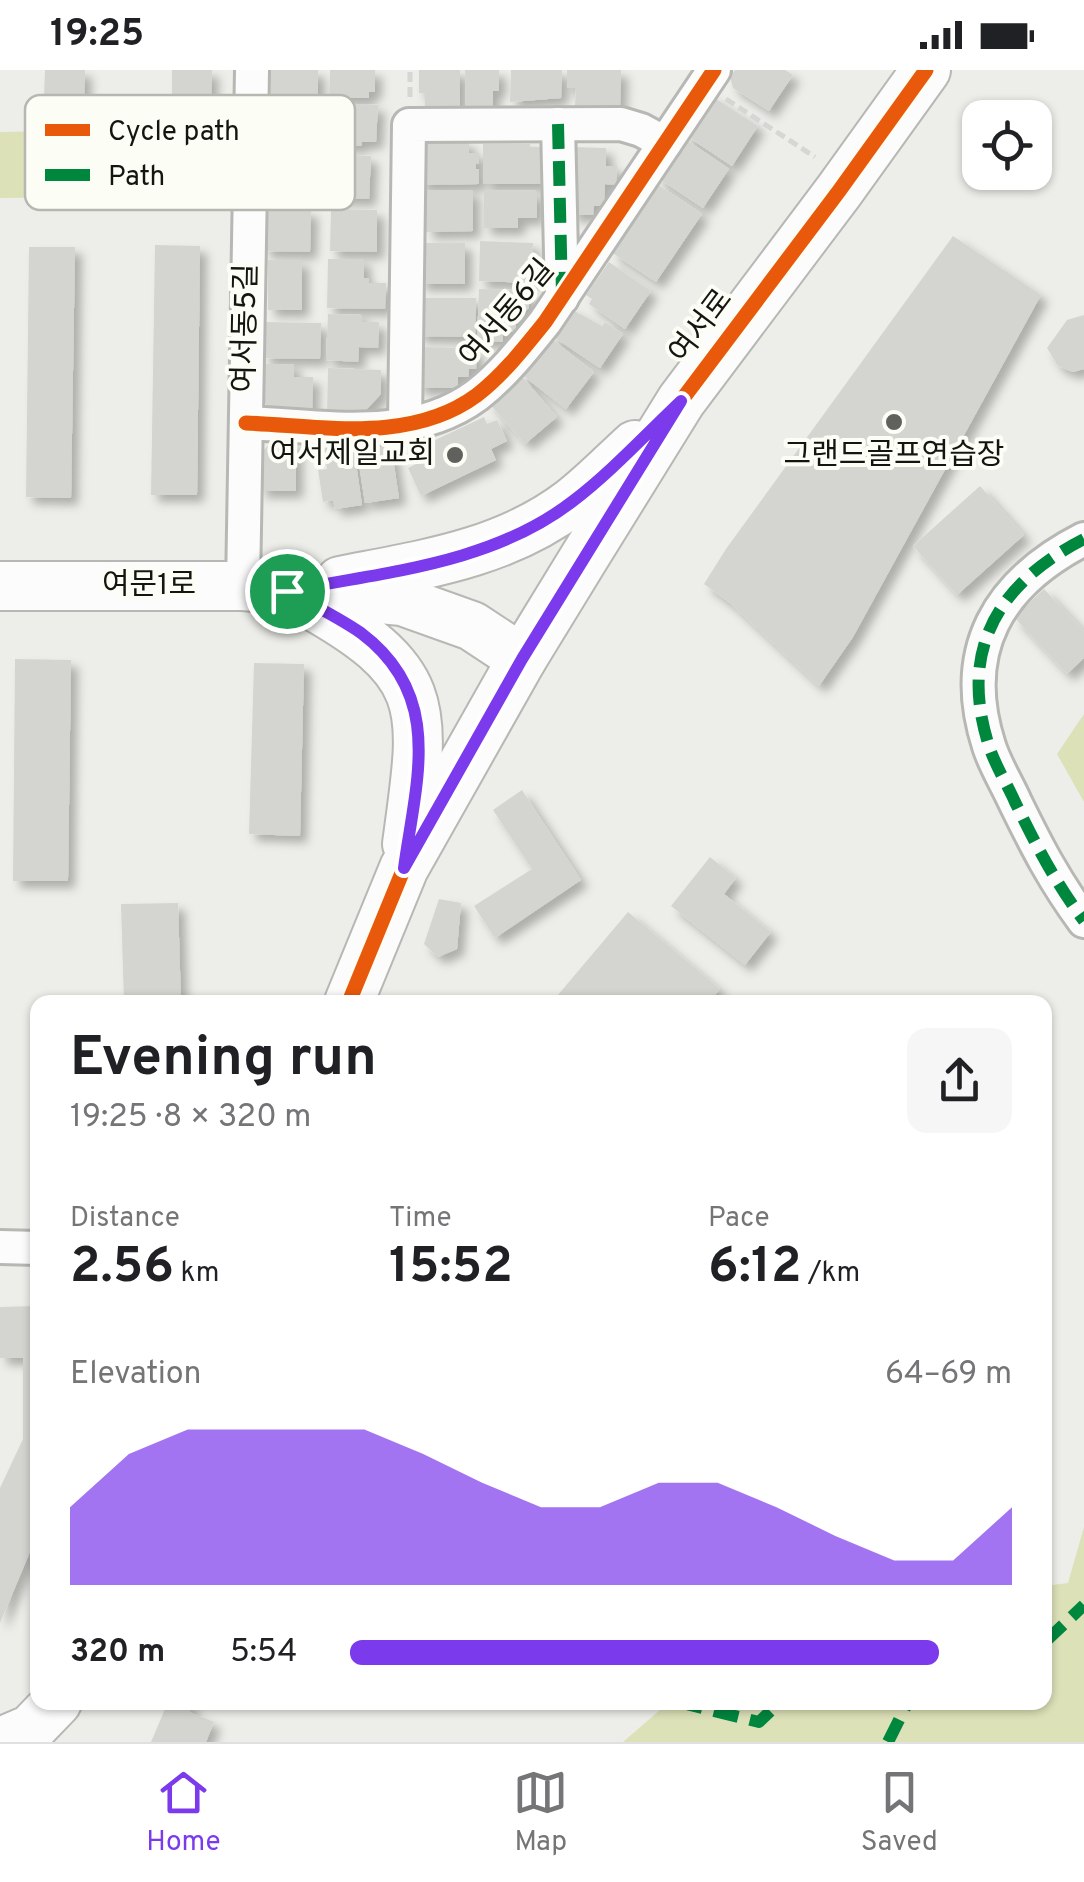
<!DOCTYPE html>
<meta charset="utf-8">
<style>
body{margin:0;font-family:Overpass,"Noto Sans KR",sans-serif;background:#f6f6f6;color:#202124;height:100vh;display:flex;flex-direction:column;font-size:38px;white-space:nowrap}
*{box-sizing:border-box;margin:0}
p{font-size:32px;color:#757577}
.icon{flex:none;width:55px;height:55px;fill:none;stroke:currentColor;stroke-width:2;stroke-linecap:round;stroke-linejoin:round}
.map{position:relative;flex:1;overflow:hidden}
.drawer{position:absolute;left:30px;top:925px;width:1022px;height:715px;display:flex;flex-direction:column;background:#fff;border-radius:20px;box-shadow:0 2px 8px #0004}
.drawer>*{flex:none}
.buttons{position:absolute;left:962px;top:30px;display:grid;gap:20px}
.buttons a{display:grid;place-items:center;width:90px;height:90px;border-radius:20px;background:#fff;box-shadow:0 2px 8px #0004;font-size:50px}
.pin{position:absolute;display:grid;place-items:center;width:85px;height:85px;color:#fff;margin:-42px;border:5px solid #fff;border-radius:50%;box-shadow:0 2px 10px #0007}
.round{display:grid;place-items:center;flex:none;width:105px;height:105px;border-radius:20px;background:#f6f6f6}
.overview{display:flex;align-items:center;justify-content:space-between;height:170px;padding:0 40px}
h1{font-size:55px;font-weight:700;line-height:75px}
.metrics{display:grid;grid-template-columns:repeat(3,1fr);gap:15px;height:170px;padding:10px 40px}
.metrics div{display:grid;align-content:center}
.metrics b{font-size:50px;font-weight:700}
.metrics small{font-size:28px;font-weight:400}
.metrics p{font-size:28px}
.chart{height:280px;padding:20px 40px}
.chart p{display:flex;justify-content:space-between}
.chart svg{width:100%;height:180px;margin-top:10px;fill:#7c3aed;opacity:.7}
ul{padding:0 40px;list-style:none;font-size:32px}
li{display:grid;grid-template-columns:160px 120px 1fr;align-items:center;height:75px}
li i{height:25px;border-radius:12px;background:#7c3aed}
.status{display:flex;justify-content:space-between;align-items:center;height:70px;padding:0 50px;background:#fff;direction:ltr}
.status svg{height:28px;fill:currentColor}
.tab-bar{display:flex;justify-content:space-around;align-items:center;height:140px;border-top:2px solid #e0e0e0;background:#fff;font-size:28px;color:#757577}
.tab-bar a{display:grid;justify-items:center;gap:5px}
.tab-bar .selected{color:#7c3aed}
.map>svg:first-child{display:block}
</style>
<div class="status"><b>19:25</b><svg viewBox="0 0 49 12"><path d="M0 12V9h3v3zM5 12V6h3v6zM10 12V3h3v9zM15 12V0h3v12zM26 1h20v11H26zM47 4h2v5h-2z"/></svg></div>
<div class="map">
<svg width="1084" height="1672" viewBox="0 0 1084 1672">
<defs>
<filter id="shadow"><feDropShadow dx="7" dy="7" stdDeviation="5" flood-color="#0004"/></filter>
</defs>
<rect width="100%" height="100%" fill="#edeee9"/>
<g fill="#dde1b8">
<polygon points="104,60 105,127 0,128 0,62"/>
<polygon points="1084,644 1084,732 1057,684"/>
<polygon points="1084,1457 1084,1672 623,1672 668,1633 1045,1632 1045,1516 1068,1513"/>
</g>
<g fill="#d4d5d1" filter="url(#shadow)">
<polygon points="45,0 85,0 84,28 44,28"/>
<polygon points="172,0 212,0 211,29 172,29"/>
<polygon points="268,0 318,0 318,28 267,27"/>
<polygon points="330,0 375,0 375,22 369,22 369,28 329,28"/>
<polygon points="419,0 460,0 460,36 425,36 425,23 419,23"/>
<polygon points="465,0 499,0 499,21 493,21 493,37 466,38"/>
<polygon points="511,0 562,0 561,28 510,32"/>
<polygon points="567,0 621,0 620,37 575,36 576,18 567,18"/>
<polygon points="735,0 785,0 793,5 769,41 733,18 730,7"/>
<polygon points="710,25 758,56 732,96 684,64"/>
<polygon points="333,33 378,35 376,72 362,72 361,76 331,75"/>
<polygon points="426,65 448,65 449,72 469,71 469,83 479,83 479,94 476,93 476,99 479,99 479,114 417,115"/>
<polygon points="682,67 729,99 703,138 655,106"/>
<polygon points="483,74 530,74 530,77 541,77 541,114 483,114"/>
<polygon points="572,77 606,78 606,96 617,96 616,115 605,114 604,136 594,136 593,145 570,145"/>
<polygon points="333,84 371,86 369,129 331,128"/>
<polygon points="657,114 702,144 656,212 611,182"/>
<polygon points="426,120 473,120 473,161 426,162"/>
<polygon points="484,120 537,121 537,148 518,148 518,158 484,158"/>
<polygon points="264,139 311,140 310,182 263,181"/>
<polygon points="331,139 377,140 377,182 330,181"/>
<polygon points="953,166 1041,225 853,567 819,616 730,533 704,514 726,479"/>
<polygon points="480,171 533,173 531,213 479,211"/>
<rect x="419" y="173" width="46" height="41"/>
<polygon points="155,175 200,176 197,425 151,425"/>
<polygon points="29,177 75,177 71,428 26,427"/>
<polygon points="328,189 364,189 364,208 369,208 369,213 386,213 385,239 327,238"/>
<rect x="268" y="190" width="34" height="50"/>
<polygon points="609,192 651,221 625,259 589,234 592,229 586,225"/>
<polygon points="479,219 529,220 529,238 516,248 516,262 503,261 503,272 477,271"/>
<polygon points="417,228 476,228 475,267 417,266"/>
<polygon points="569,238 602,256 605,252 623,264 600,298 551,265"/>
<polygon points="328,244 362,245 362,252 379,252 378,278 359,277 358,292 326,290"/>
<polygon points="1084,245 1084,299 1073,302 1058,296 1047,278 1067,250"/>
<polygon points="263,252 321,253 320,289 263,288"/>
<polygon points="548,266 594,302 566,339 520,303"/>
<polygon points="417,277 477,278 476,299 469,299 468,307 458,307 458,318 417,318"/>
<polygon points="263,294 294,294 294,307 313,307 312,345 275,344 262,330"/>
<polygon points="328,298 381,300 381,324 365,341 327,343"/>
<polygon points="520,304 557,347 525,374 488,332"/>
<polygon points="484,347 487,354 497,350 507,371 491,379 496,390 421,426 408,398 420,392 414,380"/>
<polygon points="390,369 399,428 365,433 356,374"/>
<polygon points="272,370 296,371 296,421 259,421 260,385"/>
<polygon points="353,373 362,435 335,439 333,430 323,432 318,400 327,399 324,378"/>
<polygon points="980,416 1024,465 957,525 913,476"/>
<polygon points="1044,519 1084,561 1084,588 1067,604 1014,547"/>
<polygon points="15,589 71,590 68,811 13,811"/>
<polygon points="254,593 304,594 300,766 249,764"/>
<polygon points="522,720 581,810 495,868 474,836 532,799 493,740"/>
<polygon points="710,787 736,808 724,824 771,862 745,895 671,836"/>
<polygon points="439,829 461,833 457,879 438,887 424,874"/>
<polygon points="178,833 181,932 124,932 121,834"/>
<polygon points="628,842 720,919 709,932 552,932"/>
<polygon points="38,1236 38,1463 0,1553 0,1418 23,1369 23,1288 0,1288 0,1237"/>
<polygon points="168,1632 193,1632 189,1642 214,1652 206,1672 151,1672"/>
</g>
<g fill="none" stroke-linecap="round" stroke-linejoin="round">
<defs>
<g id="street">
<polyline points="558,54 562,228"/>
<path d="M246 353C322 356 411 374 477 325 503 305 524 278 545 252L714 0"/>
<polyline points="405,354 409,55 621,54 641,60 665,73"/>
<path d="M1084 469C998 513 958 580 989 676 995 695 1007 714 1015 732 1037 777 1054 810 1084 851"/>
<polyline points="243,516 252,0"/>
<polyline points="0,1177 38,1178"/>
</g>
<g id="secondary">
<path d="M340 511C421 495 504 484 572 432 594 415 614 394 635 375"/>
<polyline points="0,516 243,516 402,531 472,556 522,589"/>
<path d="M303 530C435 603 426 635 407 774"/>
<polyline points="349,932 404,798 522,589 582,491 681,331 839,121 926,0"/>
<polyline points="1,1672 31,1659 57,1632"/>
</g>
</defs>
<use href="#street" stroke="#b7b8b4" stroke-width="38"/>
<use href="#secondary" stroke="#b7b8b4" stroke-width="52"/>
<g stroke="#d6d6d5" stroke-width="5" stroke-dasharray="10 5" stroke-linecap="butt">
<polyline points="410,27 410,0"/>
<polyline points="726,29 815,87"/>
</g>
<use href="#street" stroke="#fcfcfc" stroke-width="32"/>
<use href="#secondary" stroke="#fcfcfc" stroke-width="48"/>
<g stroke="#00873e" stroke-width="12" stroke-dasharray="25 12" stroke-linecap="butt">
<polyline points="558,54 562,224"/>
<path d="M1084 469C998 513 958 580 989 676 995 695 1007 714 1015 732 1037 777 1054 810 1084 851"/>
<polyline points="1045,1572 1084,1535"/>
<polyline points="678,1632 759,1652 780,1632"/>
<polyline points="888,1672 908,1632"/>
</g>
<defs>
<g id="cycleway">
<path d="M246 353C322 356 411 374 477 325 503 305 524 278 545 252L714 0"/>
<polyline points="349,932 404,798 522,589 582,491 681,331 839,121 926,0"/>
</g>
</defs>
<use href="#cycleway" stroke="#fcfdf4" stroke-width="21"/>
<use href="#cycleway" stroke="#e8590c" stroke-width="15"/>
</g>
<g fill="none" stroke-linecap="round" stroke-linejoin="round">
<defs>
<path id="route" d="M681 331 522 589 404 798C416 710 445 626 361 563 338 547 311 534 287 521 384 502 492 494 573 431 611 402 645 365 681 331Z"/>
</defs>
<use href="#route" stroke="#fff" stroke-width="20"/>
<use href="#route" stroke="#7c3aed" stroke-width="12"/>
</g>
<g fill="#60605d" stroke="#fcfdf4" stroke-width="4">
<circle cx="894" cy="352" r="10"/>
<circle cx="455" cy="385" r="10"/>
</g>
<g text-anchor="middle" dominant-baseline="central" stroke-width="8" stroke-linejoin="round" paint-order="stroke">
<g font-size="30" fill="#141411" stroke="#fcfdf4">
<text transform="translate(508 244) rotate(-50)">여서동6길</text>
<text transform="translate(702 257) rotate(-53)">여서로</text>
<text transform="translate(247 258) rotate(-89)">여서동5길</text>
<text x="149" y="516">여문1로</text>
</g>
<g font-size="30" fill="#141411" stroke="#fcfdf4" text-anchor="end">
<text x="435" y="385">여서제일교회</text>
<text x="894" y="386" text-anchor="middle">그랜드골프연습장</text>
</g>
</g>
<rect x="25" y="25" width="330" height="115" rx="15" fill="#fcfdf4" stroke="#b6b7b0" stroke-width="2.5"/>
<rect x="45" y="54" width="45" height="12" fill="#e8590c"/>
<rect x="45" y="99" width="45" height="12" fill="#00873e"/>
<g font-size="28" fill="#141411">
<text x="108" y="70">Cycle path</text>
<text x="108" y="115">Path</text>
</g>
</svg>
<div class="buttons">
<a><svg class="icon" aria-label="locate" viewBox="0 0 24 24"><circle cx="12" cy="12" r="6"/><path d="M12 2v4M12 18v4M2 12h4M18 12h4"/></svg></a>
</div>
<div class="pin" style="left:287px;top:521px;background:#1e9e55"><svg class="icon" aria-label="arrive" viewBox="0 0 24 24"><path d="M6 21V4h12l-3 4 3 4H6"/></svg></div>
<section class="drawer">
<div class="overview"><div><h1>Evening run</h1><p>19:25 · 8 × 320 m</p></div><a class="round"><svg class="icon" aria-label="share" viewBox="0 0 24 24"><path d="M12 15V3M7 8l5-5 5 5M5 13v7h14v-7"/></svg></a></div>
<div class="metrics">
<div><p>Distance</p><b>2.56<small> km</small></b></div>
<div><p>Time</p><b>15:52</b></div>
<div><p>Pace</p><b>6:12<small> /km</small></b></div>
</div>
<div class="chart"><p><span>Elevation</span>64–69 m</p>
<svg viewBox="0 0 160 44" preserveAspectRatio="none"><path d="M0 44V25L10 12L20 6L30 6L40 6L50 6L60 12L70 19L80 25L90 25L100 19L110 19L120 25L130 32L140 38L150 38L160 25V44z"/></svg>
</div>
<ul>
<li><b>320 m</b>5:54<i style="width:89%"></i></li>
</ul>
</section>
</div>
<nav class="tab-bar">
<a class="selected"><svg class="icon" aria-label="home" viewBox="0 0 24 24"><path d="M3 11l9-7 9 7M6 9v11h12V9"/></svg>Home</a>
<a><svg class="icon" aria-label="map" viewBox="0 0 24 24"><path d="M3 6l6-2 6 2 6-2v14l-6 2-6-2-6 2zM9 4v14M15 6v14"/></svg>Map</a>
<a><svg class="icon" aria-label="saved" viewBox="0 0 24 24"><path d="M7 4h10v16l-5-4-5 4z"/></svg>Saved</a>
</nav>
